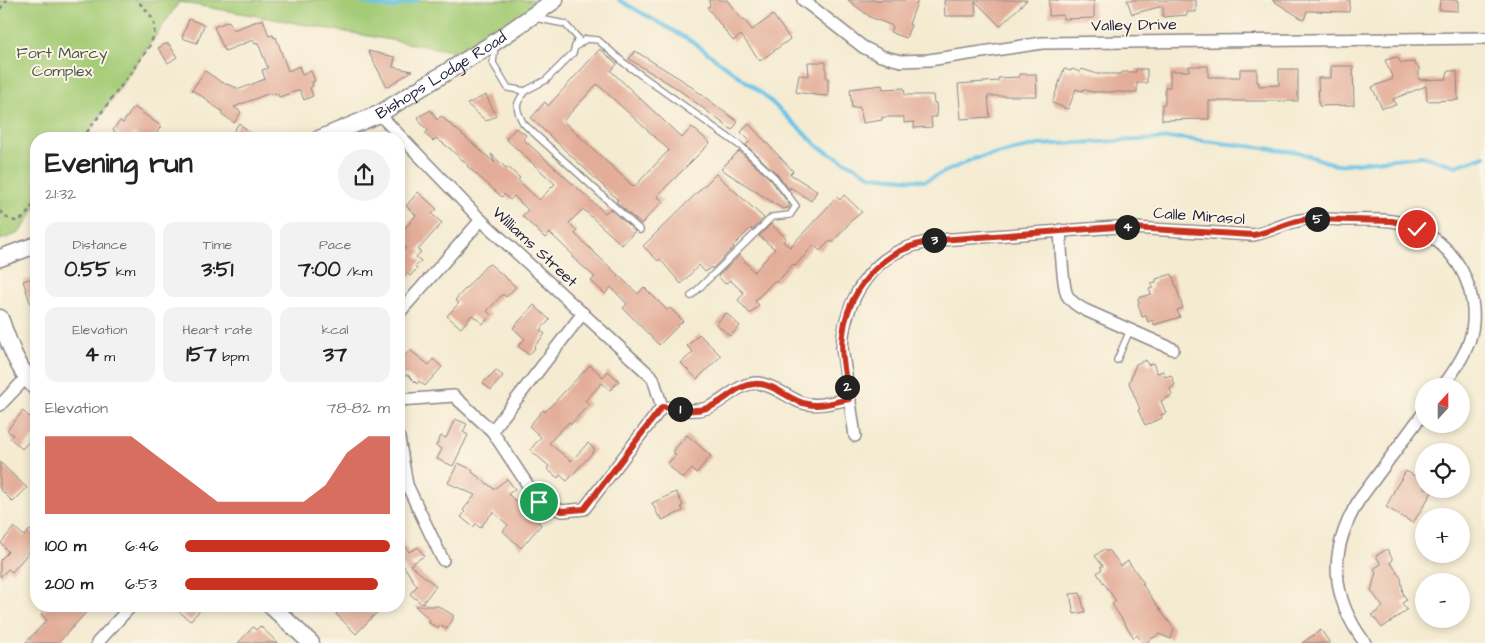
<!DOCTYPE html>
<meta charset="utf-8">
<style>
body{margin:0;font-family:"Architects Daughter",sans-serif;background:#f2f2f2;color:#222;height:100vh;display:flex;flex-direction:column;font-size:19px;white-space:nowrap}
*{box-sizing:border-box;margin:0}
p{font-size:16px;color:#767676}
.icon{flex:none;width:28px;height:28px;fill:none;stroke:currentColor;stroke-width:2;stroke-linecap:round;stroke-linejoin:round}
.map{position:relative;flex:1;overflow:hidden}
.side{position:absolute;left:30px;top:132px;width:375px;height:480px;display:flex;flex-direction:column;background:#fff;border-radius:20px;box-shadow:0 2px 8px #0003}
.side>*{flex:none}
.needle{width:32px;rotate:21deg}
.tools{position:absolute;left:1415px;top:378px;display:grid;gap:10px}
.tools a{display:grid;place-items:center;width:55px;height:55px;border-radius:50%;background:#fff;box-shadow:0 2px 8px #0003;font-size:25px}
.pin{position:absolute;display:grid;place-items:center;width:42px;height:42px;color:#fff;margin:-21px;border:2px solid #fff;border-radius:50%;box-shadow:0 1px 5px #0007}
.km{position:absolute;width:25px;height:25px;margin:-12px;border-radius:50%;background:#222;color:#fff;font-size:14px;line-height:25px;text-align:center}
.round{display:grid;place-items:center;flex:none;width:52px;height:52px;border-radius:26px;background:#f2f2f2}
.summary{display:flex;align-items:center;justify-content:space-between;height:85px;padding:0 15px}
h1{font-size:28px;font-weight:700;line-height:38px}
.stats{display:grid;grid-template-columns:repeat(3,1fr);gap:8px;height:85px;padding:5px 15px}
.stats div{display:grid;align-content:center;border-radius:12px;background:#f2f2f2;text-align:center}
.stats b{font-size:21px;font-weight:700}
.stats small{font-size:14px;font-weight:400}
.stats p{font-size:14px}
.chart{height:140px;padding:10px 15px}
.chart p{display:flex;justify-content:space-between}
.chart svg{width:100%;height:90px;margin-top:5px;fill:#c8321e;opacity:.7}
ul{padding:0 15px;list-style:none;font-size:16px}
li{display:grid;grid-template-columns:80px 60px 1fr;align-items:center;height:38px}
li i{height:12px;border-radius:6px;background:#c8321e}
.map>svg:first-child{display:block}
</style>
<div class="map">
<svg width="1485" height="643" viewBox="0 0 1485 643">
<rect width="100%" height="100%" fill="#fcf5e5"/>
<filter id="ink" filterUnits="userSpaceOnUse"><feTurbulence type="fractalNoise" baseFrequency=".02" numOctaves="2"/><feDisplacementMap in="SourceGraphic" scale="10" xChannelSelector="R" yChannelSelector="G"/><feConvolveMatrix kernelMatrix="1 2 1 2 8 2 1 2 1" color-interpolation-filters="sRGB"/></filter>
<filter id="wash" filterUnits="userSpaceOnUse"><feTurbulence type="fractalNoise" baseFrequency=".0096" numOctaves="4" result="noise"/><feDisplacementMap in="SourceGraphic" scale="20" xChannelSelector="R" yChannelSelector="G"/><feGaussianBlur stdDeviation="1.12" result="paint"/><feColorMatrix in="noise" values="0 0 0 0 0 0 0 0 0 0 0 0 0 0 0 0 0 1.4 0 .05"/><feComposite in="paint" operator="in"/></filter>
<g filter="url(#wash)">
<rect width="100%" height="100%" fill="#f4ebd1"/>
<polygon fill="#a4cc76" stroke="#637758" points="0,0 546,0 469,54 179,2 84,139 36,139 36,208 19,233 0,240"/>
<g fill="none" stroke-linecap="round" stroke-linejoin="round">
<g stroke="#68c3e6" stroke-width="4">
<polyline points="353,0 391,8 417,0"/>
<polyline points="619,0 693,42 764,95 820,148 872,176 925,181 973,159 1038,145 1178,138 1298,152 1336,165 1422,156 1456,166 1485,156"/>
</g>
</g>
<g id="blocks">
<g fill="#e3ad99" fill-rule="evenodd">
<polygon points="709,0 727,0 742,20 744,19 752,30 773,15 790,39 760,61 741,35 733,41 707,7 710,6"/>
<polygon points="848,0 918,0 909,24 911,25 906,38 890,32 893,26 870,17"/>
<polygon points="944,0 1027,0 1000,26 975,1 976,16 945,16"/>
<polygon points="1049,0 1094,1 1094,18 1063,19 1063,15 1049,16"/>
<polygon points="1127,0 1196,0 1196,12 1187,12 1187,15 1163,17 1163,6 1132,14"/>
<polygon points="1272,0 1350,0 1349,12 1307,11 1304,20"/>
<polygon points="1440,0 1458,0 1458,11 1439,10"/>
<polygon points="189,19 204,25 197,43 182,38"/>
<polygon points="263,19 269,36 273,35 274,38 276,37 288,71 299,66 302,75 311,71 315,81 312,82 313,86 310,88 313,96 304,100 300,90 279,97 277,93 271,95 270,93 234,107 241,112 234,123 222,114 222,111 208,102 209,101 192,90 205,71 221,82 240,89 265,79 262,70 268,68 258,43 255,44 253,40 225,51 214,27 229,21 233,30"/>
<polygon points="165,44 169,44 177,57 168,63 158,48"/>
<path d="M600 49 617 64 611 71 682 138 692 127 710 143 657 196 663 201 641 224 616 202 618 200 531 118 545 102 548 106ZM597 84 669 150 634 187 563 121Z"/>
<polygon points="368,51 395,57 393,67 412,71 387,87"/>
<polygon points="635,51 682,80 738,122 732,130 678,89 629,59"/>
<polygon points="1397,57 1401,63 1415,62 1416,66 1419,67 1419,80 1446,79 1448,71 1457,71 1458,100 1427,101 1426,86 1393,99 1396,105 1382,108 1372,87 1393,79 1385,60"/>
<polygon points="808,62 826,62 826,78 828,78 828,96 815,95 796,92 799,75 809,76"/>
<polygon points="1189,66 1208,66 1208,77 1240,77 1240,69 1257,69 1257,82 1259,82 1259,86 1279,85 1279,69 1298,69 1298,101 1209,101 1209,119 1162,120 1162,104 1165,104 1165,87 1170,87 1170,71 1189,71"/>
<polygon points="1331,66 1353,66 1354,105 1319,106 1318,78 1331,78"/>
<polygon points="1064,69 1071,71 1072,69 1080,72 1082,69 1097,74 1120,74 1121,72 1136,72 1136,69 1147,69 1147,83 1137,83 1137,92 1092,92 1083,89 1082,91 1076,89 1068,109 1052,103"/>
<polygon points="1019,74 1036,74 1037,96 988,96 990,117 961,119 958,84 998,81 998,78 1019,77"/>
<polygon points="882,85 883,89 904,88 905,95 933,95 934,103 936,103 937,117 931,117 932,127 914,128 914,122 904,123 904,117 882,117 882,120 863,123 860,107 852,108 850,89"/>
<polygon points="486,95 496,116 486,121 467,104"/>
<polygon points="134,107 161,126 153,139 142,139 134,133 130,139 125,139 113,130 120,121 123,123"/>
<polygon points="431,110 437,120 441,116 495,163 491,154 506,168 508,167 520,178 518,180 539,200 555,184 506,139 516,128 526,135 523,139 605,213 610,209 635,231 622,245 583,209 569,223 577,231 575,234 638,294 644,287 667,310 670,308 683,321 659,345 623,308 627,304 611,287 605,294 591,281 595,277 572,257 573,255 550,233 545,238 522,216 528,210 514,196 510,200 504,194 502,197 467,166 468,165 448,147 436,138 433,141 425,134 428,130 422,125 418,117"/>
<polygon points="239,123 250,133 245,139 238,139 232,134"/>
<polygon points="749,124 793,171 790,174 817,191 811,201 790,187 790,190 777,174 746,145 750,141 741,132"/>
<polygon points="739,151 771,180 789,204 789,208 783,209 721,169"/>
<polygon points="716,174 764,218 752,230 751,228 733,246 734,247 712,269 711,267 705,272 699,265 681,284 660,259 658,261 643,246"/>
<polygon points="418,192 437,209 432,214 442,223 418,250 421,252 416,257 421,261 415,267 417,269 410,276 407,273 399,282 399,255 406,248 399,241 399,235 416,215 406,206"/>
<polygon points="844,195 862,212 852,220 832,243 830,241 820,251 814,245 795,266 793,264 780,279 776,282 774,281 755,301 759,305 750,314 738,300 744,293 730,280 725,284 718,276 740,255 754,272 775,249 759,236 771,224 786,238 783,242 790,247 837,197 840,200"/>
<polygon points="490,264 516,287 506,297 503,294 487,311 491,315 483,324 472,315 461,328 447,316 459,303 455,300 486,266"/>
<polygon points="1172,274 1183,308 1177,310 1180,317 1154,325 1153,320 1148,322 1146,316 1142,317 1138,304 1139,303 1138,298 1151,294 1149,289 1153,288 1151,283 1156,282 1156,279"/>
<polygon points="36,277 36,313 34,314 23,281"/>
<polygon points="534,305 550,320 540,330 545,334 534,347 535,348 529,355 518,346 525,339 513,328"/>
<polygon points="726,313 740,326 730,336 716,324"/>
<polygon points="699,334 721,356 697,379 681,363 693,352 687,346"/>
<polygon points="410,350 429,365 433,359 442,367 425,386 419,381 417,384 408,375 399,375 399,362"/>
<polygon points="1146,360 1148,365 1153,363 1157,373 1163,371 1165,377 1171,375 1175,385 1170,389 1172,395 1161,401 1166,413 1161,415 1162,418 1145,425 1138,410 1140,409 1129,383 1136,364"/>
<polygon points="590,365 603,377 608,371 619,381 610,390 602,383 585,401 589,404 571,424 569,422 549,443 571,461 588,443 595,450 567,481 560,475 558,478 547,469 549,466 530,450 541,437 529,426 543,410 545,412"/>
<polygon points="496,370 503,376 491,390 483,383"/>
<polygon points="23,411 29,417 31,415 36,420 36,434 22,449 10,438 13,435 7,430"/>
<polygon points="455,419 467,424 463,432 468,435 453,466 437,459 442,449 436,446 441,436 446,438"/>
<polygon points="687,435 711,456 696,473 692,469 683,479 667,464 676,455 674,454 674,450"/>
<polygon points="0,462 27,488 13,502 0,489"/>
<polygon points="458,463 473,470 472,472 494,489 507,479 515,489 508,494 529,513 531,511 541,525 521,548 503,531 508,525 493,512 480,528 476,524 473,527 461,517 465,512 463,510 475,495 448,483"/>
<polygon points="1406,471 1424,481 1424,489 1434,489 1413,523 1386,507 1396,487"/>
<polygon points="676,492 683,505 681,506 683,511 662,520 661,516 659,517 652,503"/>
<polygon points="14,527 24,536 30,530 36,535 36,544 12,572 8,569 0,577 0,560 8,552 1,543"/>
<polygon points="399,536 409,552 418,547 424,556 410,565 436,586 422,604 410,594 417,586 403,565 399,567"/>
<polygon points="1104,549 1107,552 1109,550 1121,566 1128,561 1144,583 1142,584 1174,629 1171,639 1159,634 1145,643 1143,643 1137,635 1134,638 1112,604 1116,601 1097,573 1102,569 1100,567 1103,566 1095,556"/>
<polygon points="1387,549 1393,560 1390,562 1401,578 1403,594 1407,600 1402,603 1407,610 1382,628 1372,615 1383,607 1371,591 1376,572 1374,569 1381,564 1376,556"/>
<polygon points="1080,593 1085,612 1074,614 1070,594"/>
<polygon points="48,606 92,606 58,643 25,643 47,620 41,614"/>
<polygon points="173,606 204,606 190,621"/>
<polygon points="343,606 383,606 356,634 336,614"/>
<polygon points="415,606 438,606 453,615 453,619 447,629 440,625 438,628 429,623 430,620"/>
<polygon points="260,626 278,643 238,643 253,627 256,630"/>
<polygon points="1321,630 1330,643 1302,643"/>
</g>
</g>
</g>
<g filter="url(#ink)">
<use href="#blocks" fill-opacity="0" stroke="#8b8686" stroke-width="1"/>
<g fill="none" stroke-linecap="round" stroke-linejoin="round">
<defs>
<g id="lane">
<polyline points="495,46 493,63 508,88 525,91 546,80 573,53 578,38 565,24 535,18"/>
<polyline points="575,47 586,39 598,40 624,63 743,148 774,177 796,206 790,215 772,217 691,296"/>
<path d="M525 91C515 105 515 107 523 123L640 230"/>
<polyline points="1117,360 1130,330"/>
</g>
<g id="street">
<polyline points="803,0 863,47 881,56 901,61 929,60 1042,43 1485,38"/>
<polyline points="379,114 481,220 653,378 662,407"/>
<path d="M1060 230C1061 244 1062 284 1067 295 1071 302 1077 306 1085 310L1173 349"/>
<polyline points="399,313 481,220"/>
<polyline points="399,400 454,396 492,431 539,502 562,511 584,509 662,407"/>
<polyline points="0,405 26,378"/>
<path d="M662 407C676 408 693 413 707 408 725 402 738 382 758 383 773 385 786 396 800 402 815 408 833 402 849 399"/>
<polyline points="492,431 583,313"/>
<path d="M855 436 842 348C843 311 862 272 895 253 909 246 924 242 940 240L1116 227 1253 235C1270 232 1284 223 1301 220 1315 217 1332 220 1346 220 1362 220 1377 219 1392 221 1428 226 1459 254 1469 288 1481 329 1467 354 1443 386"/>
<polyline points="399,438 407,485 443,560"/>
<polyline points="97,643 131,606"/>
<path d="M1365 643C1330 596 1328 551 1359 500L1424 412"/>
</g>
<g id="secondary">
<path id="s1" d="M319 139 379 114 495 42 555 0"/>
<polyline points="0,258 36,245"/>
<path d="M0 318C9 344 17 368 36 388"/>
<polyline points="271,606 311,643"/>
</g>
</defs>
<use href="#lane" stroke="#8b8686" stroke-width="8"/>
<use href="#street" stroke="#8b8686" stroke-width="14"/>
<use href="#secondary" stroke="#8b8686" stroke-width="19"/>
<g stroke="#8b8686" stroke-width="2.5" stroke-dasharray="4 4" stroke-linecap="butt">
<polyline points="0,9 7,0"/>
<path d="M82 139 148 49C160 26 155 17 136 0"/>
<polyline points="0,211 5,217 15,221 24,218 36,201"/>
</g>
<use href="#lane" stroke="#fff" stroke-width="5.5"/>
<use href="#street" stroke="#fff" stroke-width="11"/>
<use href="#secondary" stroke="#fff" stroke-width="16"/>
</g>
</g>
<g fill="none" stroke-linecap="round" stroke-linejoin="round" filter="url(#ink)">
<defs>
<path id="route" d="M539 502 562 511 584 509 662 407C676 408 693 413 707 408 724 403 736 385 754 384 774 382 789 401 807 404 820 407 836 402 849 399 846 378 840 355 843 334 846 303 866 272 893 255 907 246 924 242 940 240L1116 227 1253 235C1273 232 1290 220 1309 219L1392 221 1404 224 1417 229"/>
</defs>
<use href="#route" stroke="#fff" stroke-width="10"/>
<use href="#route" stroke="#c8321e" stroke-width="6"/>
</g>
<g text-anchor="middle" dominant-baseline="central" stroke-width="4" stroke-linejoin="round" paint-order="stroke">
<g font-size="16" fill="#22223b" stroke="#fcf5e5">
<text transform="translate(1134 25) rotate(-1)">Valley Drive</text>
<text stroke="none"><textPath href="#s1" startOffset="138">Bishops Lodge Road</textPath></text>
<text transform="translate(1199 216) rotate(4)">Calle Mirasol</text>
<text transform="translate(535 247) rotate(43)">Williams Street</text>
</g>
<g font-size="16" fill="#49554d" stroke="#fcf5e5">
<text x="62" y="53">Fort Marcy<tspan x="62" dy="18">Complex</tspan></text>
</g>
</g>
</svg>
<div class="tools">
<a><svg class="needle" viewBox="-14 -14 28 28"><path d="M0-13l5 13h-10z" fill="#e53935"/><path d="M0 13l5-13h-10z" fill="#767676"/></svg></a>
<a><svg class="icon" aria-label="locate" viewBox="0 0 24 24"><circle cx="12" cy="12" r="6"/><path d="M12 2v4M12 18v4M2 12h4M18 12h4"/></svg></a>
<a>+</a>
<a>−</a>
</div>
<div class="pin" style="left:539px;top:502px;background:#1e9e55"><svg class="icon" aria-label="arrive" viewBox="0 0 24 24"><path d="M6 21V4h12l-3 4 3 4H6"/></svg></div>
<div class="pin" style="left:1417px;top:229px;background:#d93025"><svg class="icon" aria-label="check" viewBox="0 0 24 24"><path d="M5 12l5 5 9-10"/></svg></div>
<b class="km" style="left:680px;top:409px">1</b>
<b class="km" style="left:847px;top:387px">2</b>
<b class="km" style="left:934px;top:240px">3</b>
<b class="km" style="left:1127px;top:227px">4</b>
<b class="km" style="left:1317px;top:219px">5</b>
<section class="side">
<div class="summary"><div><h1>Evening run</h1><p>21:32</p></div><a class="round"><svg class="icon" aria-label="share" viewBox="0 0 24 24"><path d="M12 15V3M7 8l5-5 5 5M5 13v7h14v-7"/></svg></a></div>
<div class="stats">
<div><p>Distance</p><b>0.55<small> km</small></b></div>
<div><p>Time</p><b>3:51</b></div>
<div><p>Pace</p><b>7:00<small> /km</small></b></div>
</div>
<div class="stats">
<div><p>Elevation</p><b>4<small> m</small></b></div>
<div><p>Heart rate</p><b>157<small> bpm</small></b></div>
<div><p>kcal</p><b>37</b></div>
</div>
<div class="chart"><p><span>Elevation</span>78–82 m</p>
<svg viewBox="0 0 160 44" preserveAspectRatio="none"><path d="M0 44V6L10 6L20 6L30 6L40 6L50 14L60 22L70 30L80 38L90 38L100 38L110 38L120 38L130 30L140 14L150 6L160 6V44z"/></svg>
</div>
<ul>
<li><b>100 m</b>6:46<i style="width:100%"></i></li>
<li><b>200 m</b>6:53<i style="width:94%"></i></li>
</ul>
</section>
</div>
